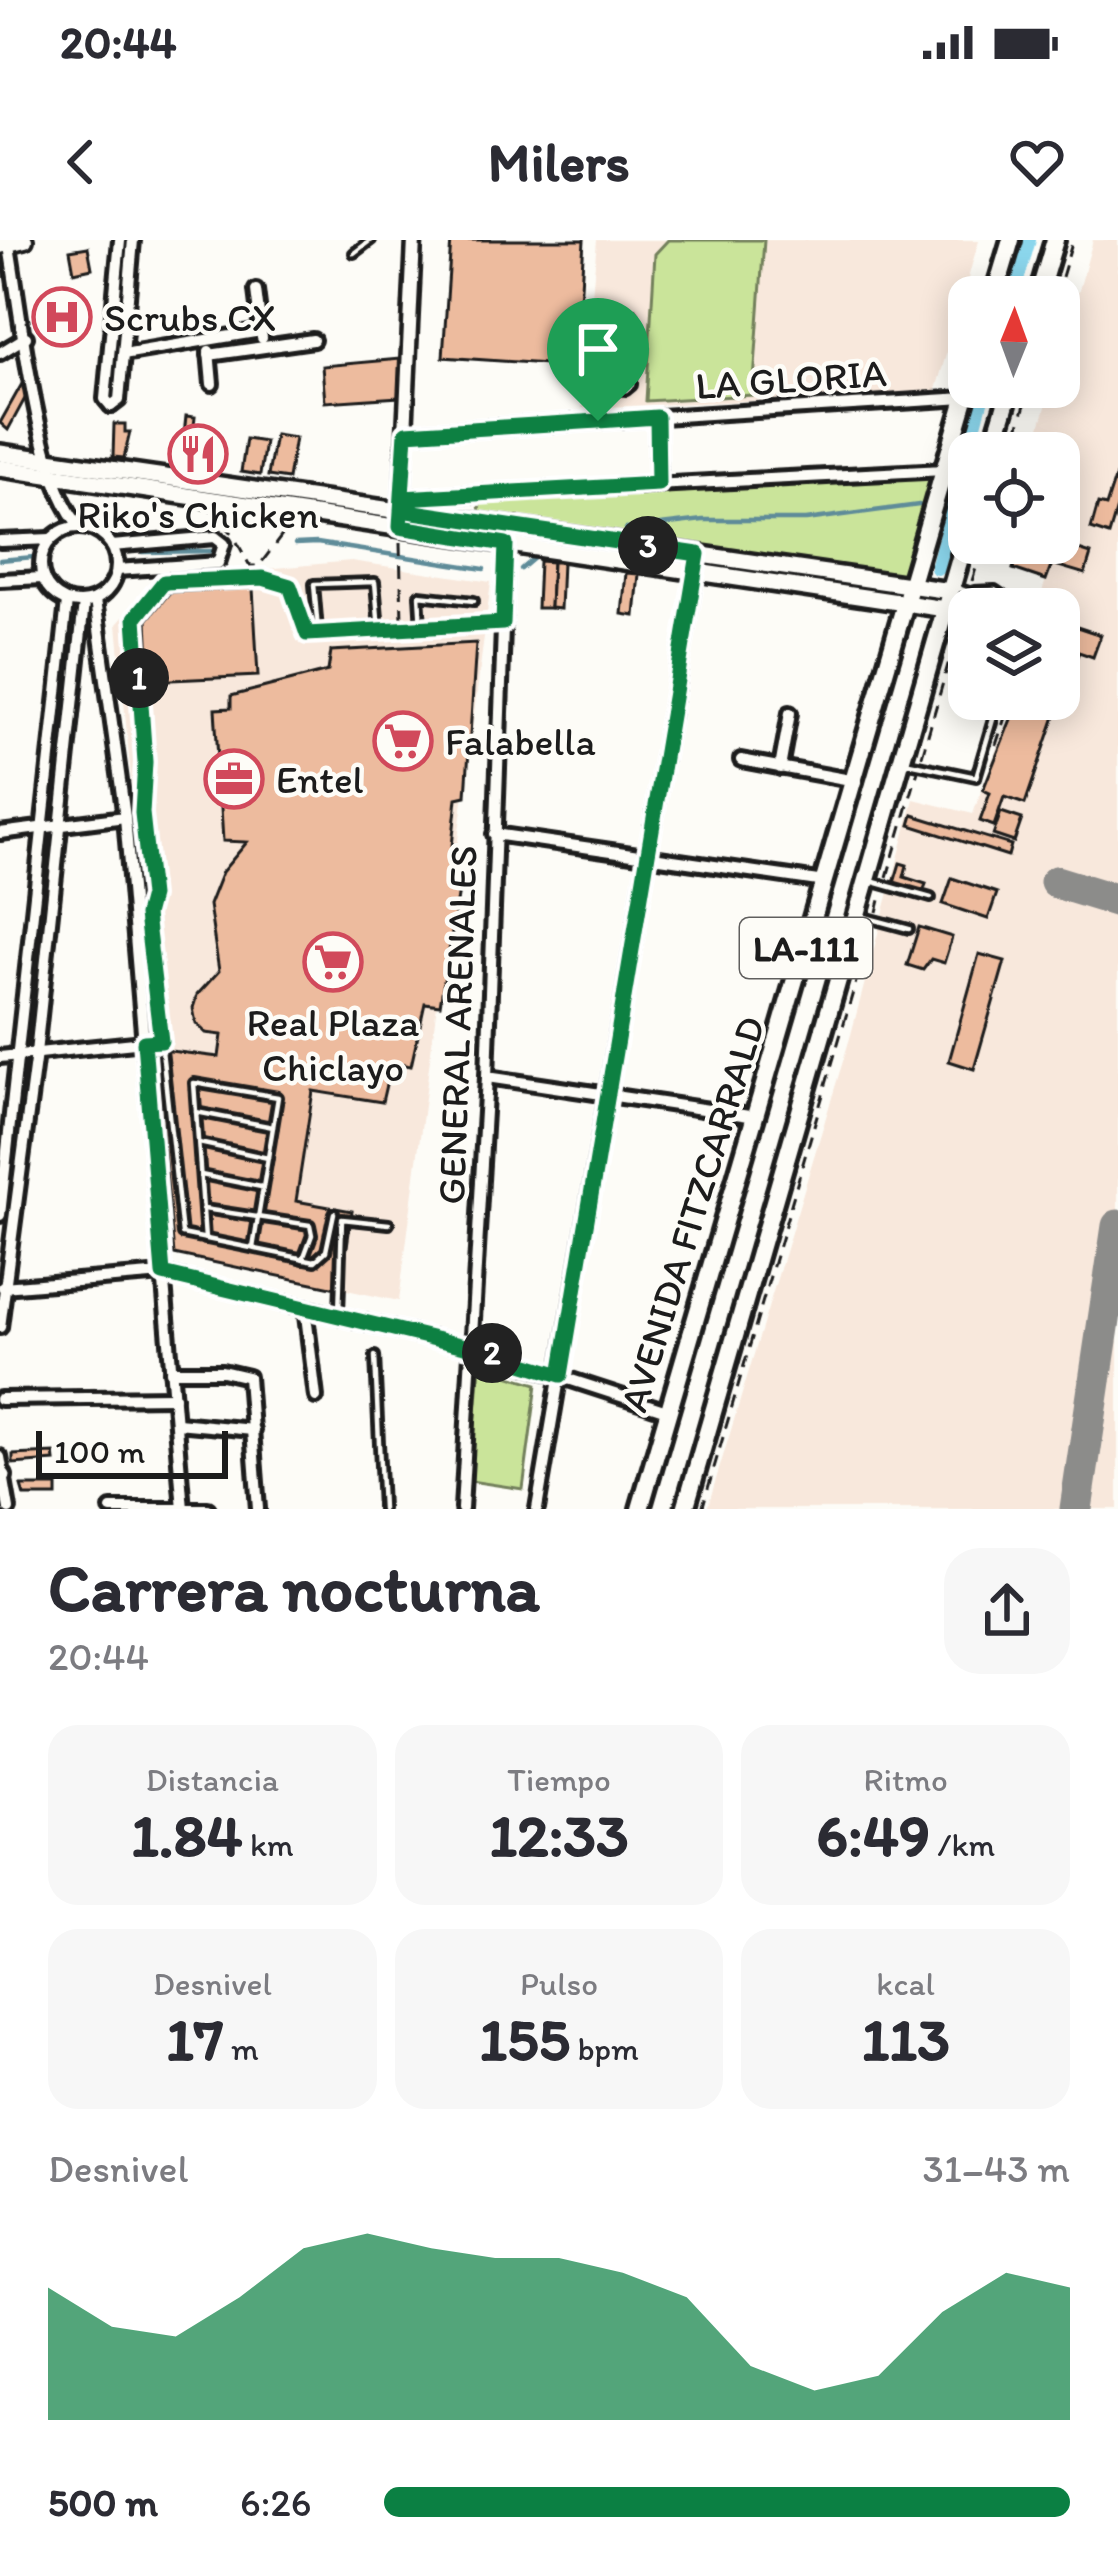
<!DOCTYPE html>
<html lang="es">
<meta charset="utf-8">
<style>
body{margin:0;font-family:Itim,sans-serif;background:#f7f7f7;color:#2b2b33;height:100vh;display:flex;flex-direction:column;font-size:45px;white-space:nowrap}
*{box-sizing:border-box;margin:0}
p{font-size:39px;color:#7c7c81}
.icon{flex:none;width:66px;height:66px;fill:none;stroke:currentColor;stroke-width:2;stroke-linecap:round;stroke-linejoin:round}
.map{position:relative;height:1269px;overflow:hidden}
.side{display:flex;flex-direction:column;background:#fff;flex:1}
.side>*{flex:none}
.needle{width:78px;rotate:1deg}
.controls{position:absolute;left:948px;top:36px;display:grid;gap:24px}
.controls a{display:grid;place-items:center;width:132px;height:132px;border-radius:24px;background:#fff;box-shadow:0 6px 30px #0003;font-size:60px}
.scale{position:absolute;left:36px;bottom:30px;width:192px;box-sizing:border-box;padding-left:12px;border:6px solid #1c1c1c;border-top:0;font-size:33px;line-height:42px;white-space:nowrap;color:#1c1c1c;-webkit-text-stroke:9px #fdfcf7;paint-order:stroke}
.pin{position:absolute;display:grid;place-items:center;width:102px;height:102px;color:#fff;margin:-123px -51px;border-radius:50% 50% 50% 0;rotate:-45deg;box-shadow:0 0 12px #0007}
.pin .icon{rotate:45deg}
.km{position:absolute;width:60px;height:60px;margin:-30px;border-radius:50%;background:#222;color:#fff;font-size:33px;line-height:60px;text-align:center}
.round{display:grid;place-items:center;flex:none;width:126px;height:126px;border-radius:36px;background:#f7f7f7}
.head{display:flex;align-items:center;justify-content:space-between;height:204px;padding:0 48px}
h1{font-size:66px;font-weight:800;line-height:90px}
.stats{display:grid;grid-template-columns:repeat(3,1fr);gap:18px;height:204px;padding:12px 48px}
.stats div{display:grid;align-content:center;border-radius:30px;background:#f7f7f7;text-align:center}
.stats b{font-size:60px;font-weight:800}
.stats small{font-size:33px;font-weight:400}
.stats p{font-size:33px}
.chart{height:336px;padding:24px 48px}
.chart p{display:flex;justify-content:space-between}
.chart svg{width:100%;height:216px;margin-top:12px;fill:#0b8043;opacity:.7}
ul{padding:0 48px;list-style:none;font-size:39px}
li{display:grid;grid-template-columns:192px 144px 1fr;align-items:center;height:90px}
li i{height:30px;border-radius:15px;background:#0b8043}
.status{display:flex;justify-content:space-between;align-items:center;height:84px;padding:0 60px;background:#fff;direction:ltr}
.status svg{height:33px;fill:currentColor}
header{display:flex;justify-content:space-between;align-items:center;height:156px;padding:0 48px;background:#fff;font-size:54px;font-weight:800}
.map>svg:first-child{display:block}
</style>
<div class="status"><b>20:44</b><svg viewBox="0 0 49 12"><path d="M0 12V9h3v3zM5 12V6h3v6zM10 12V3h3v9zM15 12V0h3v12zM26 1h20v11H26zM47 4h2v5h-2z"/></svg></div>
<header><svg class="icon" aria-label="back" viewBox="0 0 24 24"><path d="M15 5l-7 7 7 7"/></svg>Milers<svg class="icon" aria-label="heart" viewBox="0 0 24 24"><path d="M12 20l-8-8c-3-5 5-10 8-4 3-6 11-1 8 4z"/></svg></header>
<div class="map">
<svg width="1118" height="1269" viewBox="0 0 1118 1269">
<rect width="100%" height="100%" fill="#fdfcf7"/>
<filter id="ink" filterUnits="userSpaceOnUse"><feTurbulence type="fractalNoise" baseFrequency=".00833" numOctaves="2"/><feDisplacementMap in="SourceGraphic" scale="24" xChannelSelector="R" yChannelSelector="G"/><feConvolveMatrix kernelMatrix="1 2 1 2 8 2 1 2 1" color-interpolation-filters="sRGB"/></filter>
<g filter="url(#ink)">
<g fill="#f8e8dc">
<polygon points="597,0 979,0 935,153 582,168"/>
<polygon points="1093,0 1118,0 1118,1269 707,1269 850,798 914,559 973,574 1005,486 1059,459 1059,369 1036,369 1046,340 1013,329 1021,303 1059,303 1059,213 1032,213 1052,147 1059,147 1059,122"/>
<polygon points="351,321 491,342 399,1061 174,1014 117,384 157,339"/>
</g>
<g fill="#cae49a" stroke="#73805b" stroke-width="3">
<polygon points="668,0 764,0 753,155 646,161 655,14"/>
<polygon points="933,236 902,338 480,277 479,262"/>
<polygon points="480,1127 537,1144 523,1249 470,1241"/>
</g>
<g fill="none" stroke-linecap="round" stroke-linejoin="round">
<g stroke="#5f8c99" stroke-width="4.5">
<polyline points="945,264 951,264"/>
<polyline points="626,289 703,280 806,280 919,265"/>
<polyline points="295,304 317,303 484,329"/>
<polyline points="142,312 214,311"/>
<polyline points="0,320 34,317"/>
<polyline points="521,329 534,318"/>
</g>
<g stroke="#8bd6ec" stroke-width="14">
<polyline points="1012,57 1029,0"/>
<polyline points="937,328 985,147"/>
</g>
<g stroke="#8c8c8a" stroke-width="33">
<polyline points="1056,642 1118,661"/>
<polyline points="1076,1269 1118,986"/>
</g>
</g>
<g fill="#edbb9e" stroke="#1c1c1c" stroke-width="3">
<polygon points="451,0 584,0 576,126 443,117"/>
<polygon points="88,7 92,28 74,32 70,10"/>
<polygon points="82,66 85,77 42,88 39,77"/>
<polygon points="401,119 399,157 325,162 322,126"/>
<polygon points="23,142 28,153 8,190 0,183"/>
<polygon points="186,176 195,177 190,224 181,223"/>
<polygon points="114,184 125,184 125,192 130,192 124,218 113,217"/>
<polygon points="275,195 295,198 288,239 268,236"/>
<polygon points="246,199 265,202 260,235 241,232"/>
<polygon points="1118,229 1118,265 1109,295 1091,289 1098,264 1106,266"/>
<polygon points="1021,303 1057,303 1091,314 1085,334 1052,324 1046,340 1013,329"/>
<polygon points="539,321 552,322 550,368 537,368"/>
<polygon points="552,322 562,322 560,369 550,368"/>
<polygon points="626,333 639,334 635,376 622,374"/>
<polygon points="253,348 258,436 150,441 147,380 170,352"/>
<polygon points="1059,381 1101,395 1093,417 1079,412 1072,427 1025,564 1004,557 994,586 980,581 990,553 983,550 1019,459 1059,459"/>
<polygon points="476,403 466,556 457,558 449,635 461,638 440,765 425,763 411,826 391,823 382,862 313,851 296,961 352,971 341,1049 174,1014 154,809 219,817 222,795 206,793 196,783 193,768 197,755 219,731 209,665 222,632 247,602 223,601 215,469 231,468 231,456 328,431 331,411"/>
<polygon points="1001,572 1022,579 1014,602 993,595"/>
<polygon points="913,575 1011,605 1008,616 910,585"/>
<polygon points="900,623 907,625 904,637 926,644 923,652 894,643"/>
<polygon points="952,638 997,653 988,679 943,664"/>
<polygon points="919,687 952,697 944,723 931,719 923,730 907,725"/>
<polygon points="979,714 1005,721 974,829 949,821"/>
<polygon points="54,1213 55,1221 13,1224 13,1215"/>
<polygon points="21,1246 57,1246 57,1256 24,1256"/>
</g>
<g fill="none" stroke-linecap="round" stroke-linejoin="round">
<defs>
<g id="service">
<polyline points="354,13 371,0"/>
<polyline points="598,181 605,82 605,79 613,73 633,74 632,145 626,150 600,148"/>
<polyline points="955,347 989,359 1007,359"/>
<polyline points="974,351 995,350 1023,369"/>
<polyline points="421,387 419,355 474,361"/>
<polyline points="318,391 314,344 375,342 379,390"/>
<polyline points="909,523 976,537 999,459"/>
<polyline points="874,642 931,658"/>
<polyline points="864,677 909,689"/>
<polyline points="161,801 182,994 315,1021 326,1011 334,973"/>
<polyline points="145,802 161,801 146,675 151,656 142,573 145,522 135,378 164,342 279,339 294,353 307,394 503,383"/>
<polyline points="196,872 273,887"/>
<polyline points="199,903 268,918"/>
<polyline points="201,935 261,947"/>
<polyline points="204,969 310,985 312,995 303,1019"/>
<polyline points="205,999 194,843 278,857 253,1008"/>
<polyline points="339,1074 342,979 389,984"/>
<polyline points="375,1116 382,1269"/>
</g>
<g id="minor">
<path d="M8 0C20 66 37 245 81 287"/>
<polyline points="256,50 262,98"/>
<polyline points="209,111 212,144"/>
<polyline points="0,113 26,97"/>
<polyline points="123,114 261,91"/>
<polyline points="209,115 313,100"/>
<polyline points="111,166 119,160 133,0"/>
<polyline points="111,166 105,159 120,0"/>
<polyline points="657,177 658,244"/>
<polyline points="405,193 965,158"/>
<polyline points="402,258 944,230"/>
<circle cx="79" cy="325" r="38"/>
<polyline points="0,301 51,299"/>
<polyline points="112,306 215,297 224,304 218,323 117,330"/>
<polyline points="0,340 43,338"/>
<polyline points="95,360 125,577 183,1269"/>
<polyline points="741,520 856,541"/>
<polyline points="780,528 790,473"/>
<polyline points="0,593 125,577"/>
<polyline points="494,594 825,642"/>
<polyline points="0,817 144,802"/>
<polyline points="487,837 756,877"/>
<polyline points="0,975 67,362"/>
<polyline points="3,1047 163,1034 473,1108 667,1171"/>
<polyline points="305,1067 316,1157"/>
<polyline points="0,1087 36,813 84,363"/>
<polyline points="171,1131 222,1131 248,1137 258,1269"/>
<polyline points="0,1159 174,1157"/>
<polyline points="177,1183 253,1190"/>
<polyline points="0,1217 9,1269"/>
<polyline points="111,1269 208,1269"/>
<polyline points="462,1269 487,837 506,304"/>
<polyline points="537,1269 696,328"/>
</g>
<polyline id="tertiary" points="401,280 414,0"/>
<polyline id="secondary" points="0,6 25,0"/>
<g id="primary">
<polyline points="0,213 950,351"/>
<polyline points="0,228 945,369"/>
<polyline points="0,1233 3,1236"/>
</g>
<g id="trunk">
<polyline points="994,57 1011,0"/>
<polyline points="1038,57 1055,0"/>
<polyline points="991,213 1011,147"/>
<polyline points="640,1269 969,145"/>
<polyline points="685,1269 969,287"/>
</g>
</defs>
<use href="#service" stroke="#1c1c1c" stroke-width="14"/>
<use href="#minor" stroke="#1c1c1c" stroke-width="20"/>
<use href="#tertiary" stroke="#1c1c1c" stroke-width="21"/>
<use href="#secondary" stroke="#1c1c1c" stroke-width="22"/>
<use href="#primary" stroke="#1c1c1c" stroke-width="24"/>
<use href="#trunk" stroke="#1c1c1c" stroke-width="26"/>
<g stroke="#1c1c1c" stroke-width="3" stroke-dasharray="12 9" stroke-linecap="butt">
<polyline points="1056,57 1073,0"/>
<polyline points="1011,213 1030,147"/>
<polyline points="966,272 969,262"/>
<polyline points="214,273 232,293"/>
<polyline points="237,302 250,326 259,326 289,286"/>
<polyline points="400,303 402,381"/>
<polyline points="972,341 984,303"/>
<polyline points="996,505 1011,459"/>
<polyline points="922,516 967,358"/>
<polyline points="887,637 918,531"/>
<polyline points="877,672 882,652"/>
<polyline points="702,1269 872,687"/>
</g>
<use href="#service" stroke="#fdfcf7" stroke-width="4.5"/>
<use href="#minor" stroke="#fdfcf7" stroke-width="10"/>
<use href="#tertiary" stroke="#fdfcf7" stroke-width="12"/>
<use href="#secondary" stroke="#fdfcf7" stroke-width="14"/>
<use href="#primary" stroke="#fdfcf7" stroke-width="15"/>
<use href="#trunk" stroke="#fdfcf7" stroke-width="16"/>
</g>
</g>
<g fill="none" stroke-linecap="round" stroke-linejoin="round" filter="url(#ink)">
<defs>
<polyline id="route" points="598,181 406,193 400,287 506,304 503,383 307,394 290,346 263,338 164,342 135,378 145,522 142,573 151,656 146,675 161,801 144,802 163,1034 473,1108 561,1135 698,314 401,270 402,258 658,244 657,177 598,181"/>
</defs>
<use href="#route" stroke="#fff" stroke-width="24"/>
<use href="#route" stroke="#0b8043" stroke-width="15"/>
</g>
<defs>
<symbol id="hospital-ring" viewBox="-11 -11 22 22"><circle r="9.5" fill="#fdfcf7" stroke="#d1495b" stroke-width="1.5"/><path d="M-5-5h3v3.5h4V-5h3V5h-3V1.5h-4V5h-3Z" fill="#d1495b"/></symbol>
<symbol id="restaurant-ring" viewBox="-11 -11 22 22"><circle r="9.5" fill="#fdfcf7" stroke="#d1495b" stroke-width="1.5"/><path d="M-5-6h1v4h1v-4h1v4h1v-4h1v5L-1.5 .5V6h-2V.5L-5-1ZM5-6V6H3V1.5H1.5Q1.5-4 5-6Z" fill="#d1495b"/></symbol>
<symbol id="supermarket-ring" viewBox="-11 -11 22 22"><circle r="9.5" fill="#fdfcf7" stroke="#d1495b" stroke-width="1.5"/><path d="M-6-5.5h2.5l.6 2H6L4.5 2H-2.5L-4.4-4H-6ZM-1.5 3.2a1.3 1.3 0 1 0 .1 0ZM3 3.2a1.3 1.3 0 1 0 .1 0Z" fill="#d1495b"/></symbol>
<symbol id="office-ring" viewBox="-11 -11 22 22"><circle r="9.5" fill="#fdfcf7" stroke="#d1495b" stroke-width="1.5"/><path d="M-6-3h4V-5.5h4V-3h4V5H-6ZM-1-4.5V-3h2v-1.5ZM-6 0V1H6V0Z" fill="#d1495b"/></symbol>
</defs>
<g fill-rule="evenodd">
<use href="#hospital-ring" x="29" y="44" width="66" height="66"/>
<use href="#restaurant-ring" x="165" y="181" width="66" height="66"/>
<use href="#supermarket-ring" x="370" y="468" width="66" height="66"/>
<use href="#office-ring" x="201" y="506" width="66" height="66"/>
<use href="#supermarket-ring" x="300" y="689" width="66" height="66"/>
</g>
<g text-anchor="middle" dominant-baseline="central" stroke-width="9" stroke-linejoin="round" paint-order="stroke">
<rect fill="#fdfcf7" stroke="#605f5e" stroke-width="3" x="740" y="678" width="132" height="60" rx="9"/>
<g font-size="36" font-weight="bold" fill="#1c1c1c">
<text x="806" y="708">LA-111</text>
</g>
<g font-size="39" fill="#1c1c1c" stroke="#fdfcf7" text-anchor="start">
<text x="104" y="77">Scrubs CX</text>
<text x="198" y="274" text-anchor="middle">Riko's Chicken</text>
<text x="445" y="501">Falabella</text>
<text x="276" y="539">Entel</text>
<text x="333" y="782" text-anchor="middle">Real Plaza<tspan x="333" dy="45">Chiclayo</tspan></text>
</g>
<g font-size="39" fill="#1c1c1c" stroke="#fdfcf7">
<text transform="translate(791 139) rotate(-4)">LA GLORIA</text>
<text transform="translate(457 785) rotate(-88)">GENERAL ARENALES</text>
<text transform="translate(692 974) rotate(-73)">AVENIDA FITZCARRALD</text>
</g>
</g>
</svg>
<div class="controls">
<a><svg class="needle" viewBox="-14 -14 28 28"><path d="M0-13l5 13h-10z" fill="#e53935"/><path d="M0 13l5-13h-10z" fill="#7c7c81"/></svg></a>
<a><svg class="icon" aria-label="locate" viewBox="0 0 24 24"><circle cx="12" cy="12" r="6"/><path d="M12 2v4M12 18v4M2 12h4M18 12h4"/></svg></a>
<a><svg class="icon" aria-label="layers" viewBox="0 0 24 24"><path d="M12 4l9 5-9 5-9-5zM3 14l9 5 9-5"/></svg></a>
</div>
<div class="scale">100 m</div>
<div class="pin" style="left:598px;top:181px;background:#1e9e55"><svg class="icon" aria-label="arrive" viewBox="0 0 24 24"><path d="M6 21V4h12l-3 4 3 4H6"/></svg></div>
<b class="km" style="left:139px;top:438px">1</b>
<b class="km" style="left:492px;top:1113px">2</b>
<b class="km" style="left:648px;top:306px">3</b>
</div>
<section class="side">
<div class="head"><div><h1>Carrera nocturna</h1><p>20:44</p></div><a class="round"><svg class="icon" aria-label="share" viewBox="0 0 24 24"><path d="M12 15V3M7 8l5-5 5 5M5 13v7h14v-7"/></svg></a></div>
<div class="stats">
<div><p>Distancia</p><b>1.84<small> km</small></b></div>
<div><p>Tiempo</p><b>12:33</b></div>
<div><p>Ritmo</p><b>6:49<small> /km</small></b></div>
</div>
<div class="stats">
<div><p>Desnivel</p><b>17<small> m</small></b></div>
<div><p>Pulso</p><b>155<small> bpm</small></b></div>
<div><p>kcal</p><b>113</b></div>
</div>
<div class="chart"><p><span>Desnivel</span>31–43 m</p>
<svg viewBox="0 0 160 44" preserveAspectRatio="none"><path d="M0 44V17L10 25L20 27L30 19L40 9L50 6L60 9L70 11L80 11L90 14L100 19L110 33L120 38L130 35L140 22L150 14L160 17V44z"/></svg>
</div>
<ul>
<li><b>500 m</b>6:26<i style="width:100%"></i></li>
</ul>
</section>
